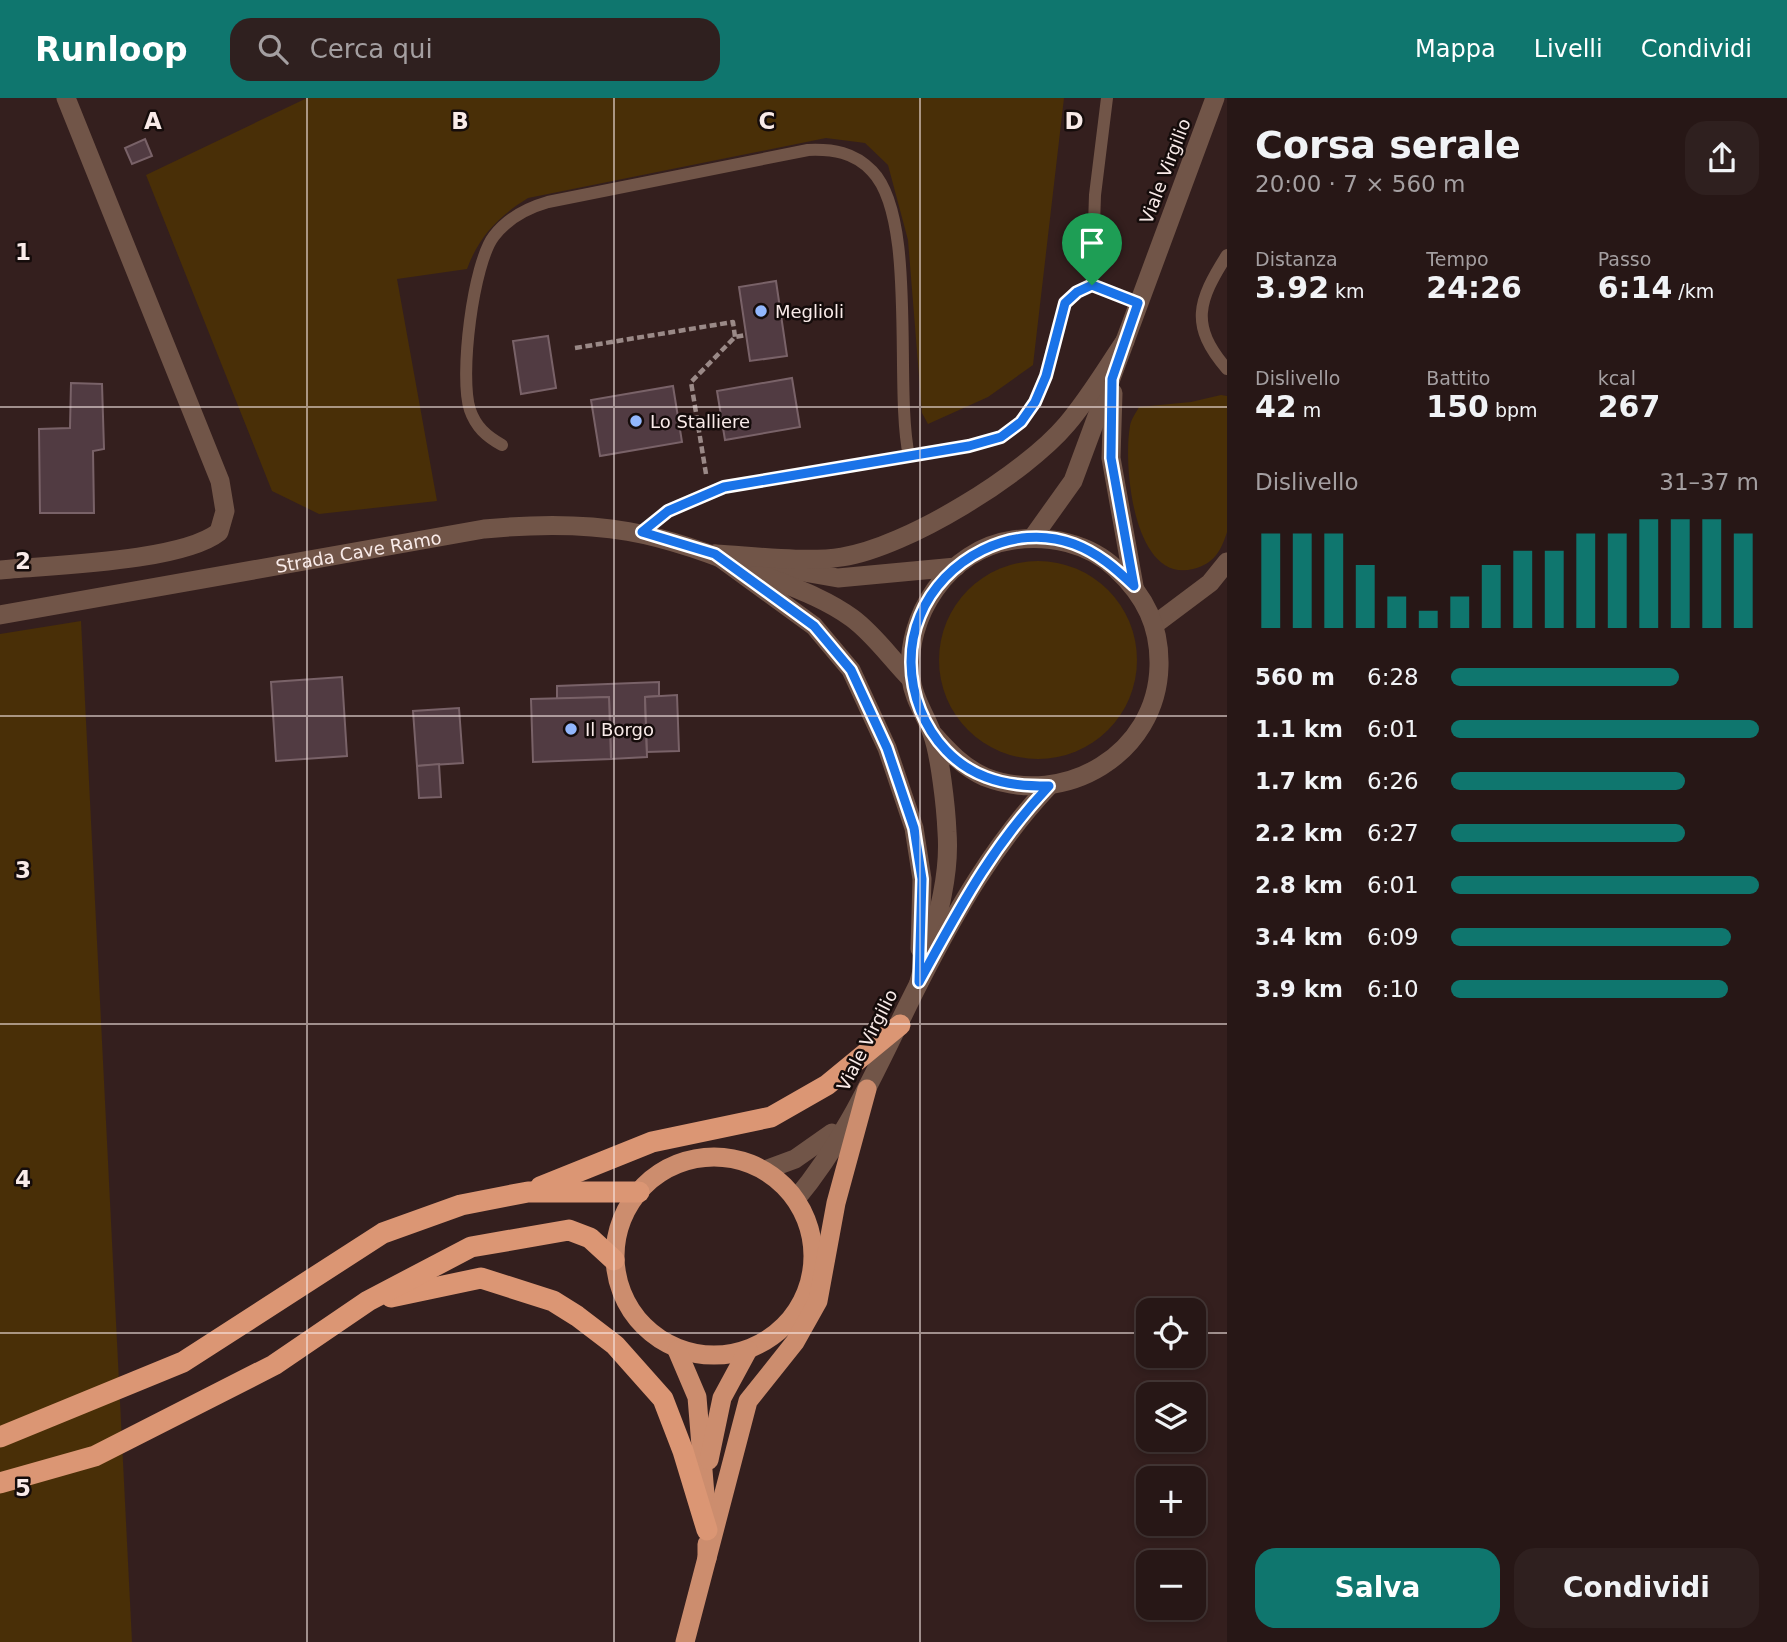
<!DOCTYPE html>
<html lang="it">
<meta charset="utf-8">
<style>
body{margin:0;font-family:"DejaVu Sans",sans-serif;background:#2f201f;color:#f1f3f6;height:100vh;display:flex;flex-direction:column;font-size:26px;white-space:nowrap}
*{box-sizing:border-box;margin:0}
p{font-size:23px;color:#a49fa1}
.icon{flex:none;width:38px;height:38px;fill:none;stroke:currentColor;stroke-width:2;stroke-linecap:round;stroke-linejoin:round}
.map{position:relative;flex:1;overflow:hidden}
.details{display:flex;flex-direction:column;background:#271716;width:560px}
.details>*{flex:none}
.tools{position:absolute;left:1136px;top:1200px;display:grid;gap:14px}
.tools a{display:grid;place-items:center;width:70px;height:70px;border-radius:14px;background:#271716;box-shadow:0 4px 10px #0003,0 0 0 2px #433635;font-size:35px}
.pin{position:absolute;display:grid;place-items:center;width:60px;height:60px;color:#fff;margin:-72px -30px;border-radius:50% 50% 50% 0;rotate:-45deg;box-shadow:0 0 7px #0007}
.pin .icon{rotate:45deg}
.round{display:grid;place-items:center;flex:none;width:74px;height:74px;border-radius:21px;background:#2f201f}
.overview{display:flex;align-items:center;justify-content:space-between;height:119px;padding:0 28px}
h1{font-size:38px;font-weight:700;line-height:52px}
.metrics{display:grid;grid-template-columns:repeat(3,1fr);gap:10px;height:119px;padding:7px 28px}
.metrics div{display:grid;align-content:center}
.metrics b{font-size:30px;font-weight:700}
.metrics small{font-size:19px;font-weight:400}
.metrics p{font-size:19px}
.chart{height:196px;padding:14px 28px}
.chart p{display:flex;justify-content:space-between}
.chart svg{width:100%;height:126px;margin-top:7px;stroke:#0f766e;stroke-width:6}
.cta{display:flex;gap:14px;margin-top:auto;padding:14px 28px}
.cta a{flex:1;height:80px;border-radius:21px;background:#0f766e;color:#fff;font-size:28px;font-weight:700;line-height:80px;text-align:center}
.cta a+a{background:#2f201f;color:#f1f3f6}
ul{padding:0 28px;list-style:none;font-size:23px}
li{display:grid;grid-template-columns:112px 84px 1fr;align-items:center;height:52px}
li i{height:18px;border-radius:9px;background:#0f766e}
header{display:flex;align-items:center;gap:42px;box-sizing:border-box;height:98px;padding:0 35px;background:#0f766e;color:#fff}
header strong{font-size:33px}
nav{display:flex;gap:38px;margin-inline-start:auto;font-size:24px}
.search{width:490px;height:63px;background:#2f201f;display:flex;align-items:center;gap:18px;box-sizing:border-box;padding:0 24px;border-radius:21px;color:#a49fa1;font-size:26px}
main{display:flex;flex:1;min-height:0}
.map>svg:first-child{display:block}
</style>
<header>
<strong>Runloop</strong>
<div class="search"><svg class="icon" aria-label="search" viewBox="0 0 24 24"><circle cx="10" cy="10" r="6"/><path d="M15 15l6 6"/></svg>Cerca qui</div>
<nav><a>Mappa</a><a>Livelli</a><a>Condividi</a></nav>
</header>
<main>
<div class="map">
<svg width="1227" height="1544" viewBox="0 0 1227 1544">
<rect width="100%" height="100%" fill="#341f1e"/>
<g fill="#492f07">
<path d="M307 0H1064L1033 267 988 299 928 326 922 315 908 142 888 67 865 45 826 40 528 100C499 118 479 138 467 171L397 181 437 403 319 416 272 393 146 77Z"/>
<path d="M1221 297 1227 298V434C1221 453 1214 466 1193 471 1133 486 1123 366 1130 328 1131 321 1136 315 1139 309L1191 304Z"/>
<circle cx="1038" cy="562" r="99"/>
<polygon points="81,523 132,1544 0,1544 0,536"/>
</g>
<g fill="#513b42" stroke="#796268" stroke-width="2">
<polygon points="145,41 152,58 132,66 125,50"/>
<polygon points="776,183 787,258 750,263 739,189"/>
<polygon points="548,238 556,290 521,296 513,243"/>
<polygon points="792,280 800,329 725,342 717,293"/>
<polygon points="71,285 102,286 104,351 93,353 94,415 40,415 39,331 70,330"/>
<polygon points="673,288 682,344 600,358 591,302"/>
<polygon points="342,579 347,658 276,663 271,584"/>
<polygon points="659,584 659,598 645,599 647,659 611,661 609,599 557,601 557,588"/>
<polygon points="677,597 679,653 647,654 645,599"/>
<polygon points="609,599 611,661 533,664 531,601"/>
<polygon points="459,610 463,665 417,668 413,613"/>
<polygon points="439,666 441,699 419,700 417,668"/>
</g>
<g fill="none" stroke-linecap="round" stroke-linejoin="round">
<g stroke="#9a8987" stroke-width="4.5" stroke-dasharray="7 3.5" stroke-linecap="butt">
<polyline points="575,250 733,224 735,239"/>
<polyline points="706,376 691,284 735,239 746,237"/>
</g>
<g stroke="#715548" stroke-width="12">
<path d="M1227 157C1198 203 1189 227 1227 271"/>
<polyline points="1092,187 1095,97 1107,0"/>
<path d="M502 347C486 338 476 329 470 312 459 279 473 165 494 138 508 120 527 110 548 104L808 52C833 51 854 54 872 73 918 120 894 289 909 358"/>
<polyline points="642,434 668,413 724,389 969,348 1001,339 1021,324 1035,304 1046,278 1065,205 1077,194 1092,187 1138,205"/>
</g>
<g stroke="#715548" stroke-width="19">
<polyline points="759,466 838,480 956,469"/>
<path d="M0 472C51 467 181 464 219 434L225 413 220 383 66 0"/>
<path id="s1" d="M0 517 484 431C598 420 661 433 765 478 795 490 826 501 852 520 874 536 892 562 911 581"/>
<polyline points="1154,527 1210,485 1227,464"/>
</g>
<g stroke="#715548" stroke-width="19">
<polyline points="1113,295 1111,360 1134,488"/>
<polyline points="1033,439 1073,383 1215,0"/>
<polyline points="715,456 814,528 851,572 887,650 914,730 922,781 920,851"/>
<path d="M715 456C752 458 807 465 842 459 907 449 1025 376 1067 326 1089 300 1106 271 1125 243"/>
<path d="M919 884C932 836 951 785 947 734 946 710 940 656 932 635 925 616 914 602 911 581 904 518 949 451 1013 442 1049 437 1089 445 1116 471 1145 498 1160 528 1159 568 1157 656 1065 710 985 679 964 670 948 653 933 636"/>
<polyline points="765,1072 795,1061 832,1035"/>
<path d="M796 1101C850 1037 882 957 920 883 956 813 994 746 1049 688"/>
</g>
<g stroke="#cc8d6e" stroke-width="19">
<circle cx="714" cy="1158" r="99"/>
<polyline points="677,1252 697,1299 706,1409"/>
<polyline points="709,1362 722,1300 748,1252"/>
<polyline points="707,1460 748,1303 795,1244 818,1203 836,1105 867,991"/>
<polyline points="685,1544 707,1460 707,1446"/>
</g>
<g stroke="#db9674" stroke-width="21">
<polyline points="540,1089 652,1044 771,1019 827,987 900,927"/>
<polyline points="391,1199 481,1180 553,1203 577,1218 615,1247 663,1301 683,1353 707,1432"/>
<polyline points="0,1339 183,1264 383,1135 461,1107 507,1098 528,1094 639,1094"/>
<polyline points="0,1385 95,1358 274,1267 368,1203 471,1149 569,1132 590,1140 614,1162"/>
</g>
</g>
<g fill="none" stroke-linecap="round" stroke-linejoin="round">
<defs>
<path id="route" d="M1092 187 1138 205 1112 281 1111 360 1134 488C1115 470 1098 455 1074 446 1013 423 943 461 920 518 895 577 924 656 986 679 1007 687 1027 688 1049 688 991 749 959 811 919 884L922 781 914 730 887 650 851 572 814 528 715 456 642 434 668 413 724 389 969 348 1001 339 1021 324 1035 304 1046 278 1065 205 1077 194Z"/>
</defs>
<use href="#route" stroke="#fff" stroke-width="14"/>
<use href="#route" stroke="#1a73e8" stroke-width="9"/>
</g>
<path fill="none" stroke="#f9ebe9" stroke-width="2" stroke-opacity="0.55" d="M307 0V1544M614 0V1544M920 0V1544M0 309H1227M0 618H1227M0 926H1227M0 1235H1148M1194 1235H1227"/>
<g fill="#92b7fd" stroke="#150c0b" stroke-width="2.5">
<circle cx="761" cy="213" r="7"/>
<circle cx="636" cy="323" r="7"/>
<circle cx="571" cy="631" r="7"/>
</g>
<g text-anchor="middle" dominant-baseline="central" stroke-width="5" stroke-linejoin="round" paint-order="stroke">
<g font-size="18" fill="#f9ebe9" stroke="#150c0b">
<text transform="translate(1165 73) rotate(-69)">Viale Virgilio</text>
<text stroke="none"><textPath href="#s1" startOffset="364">Strada Cave Ramo</textPath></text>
<text transform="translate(867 942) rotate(-63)">Viale Virgilio</text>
</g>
<g font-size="18" fill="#f9ebe9" stroke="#150c0b" text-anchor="start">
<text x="775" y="213">Meglioli</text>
<text x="650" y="323">Lo Stalliere</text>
<text x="585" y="631">Il Borgo</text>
</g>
</g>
<g font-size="23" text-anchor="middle" font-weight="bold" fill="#f9ebe9" stroke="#150c0b" stroke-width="5" stroke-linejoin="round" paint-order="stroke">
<text x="153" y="31">A</text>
<text x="460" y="31">B</text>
<text x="767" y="31">C</text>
<text x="1074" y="31">D</text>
<text x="23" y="162">1</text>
<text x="23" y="471">2</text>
<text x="23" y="780">3</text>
<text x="23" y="1089">4</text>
<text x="23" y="1398">5</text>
</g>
</svg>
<div class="tools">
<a><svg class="icon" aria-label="locate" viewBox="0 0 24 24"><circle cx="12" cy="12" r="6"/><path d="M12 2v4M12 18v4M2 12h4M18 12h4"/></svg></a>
<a><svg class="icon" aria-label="layers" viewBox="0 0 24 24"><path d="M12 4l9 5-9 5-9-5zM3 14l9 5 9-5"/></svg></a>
<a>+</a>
<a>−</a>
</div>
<div class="pin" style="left:1092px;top:187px;background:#1e9e55"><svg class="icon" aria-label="arrive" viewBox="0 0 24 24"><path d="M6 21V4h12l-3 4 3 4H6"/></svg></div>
</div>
<section class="details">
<div class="overview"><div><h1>Corsa serale</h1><p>20:00 · 7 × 560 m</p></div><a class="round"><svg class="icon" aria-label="share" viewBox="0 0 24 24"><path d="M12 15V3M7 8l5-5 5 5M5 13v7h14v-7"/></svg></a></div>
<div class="metrics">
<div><p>Distanza</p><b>3.92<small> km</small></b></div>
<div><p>Tempo</p><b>24:26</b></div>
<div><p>Passo</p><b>6:14<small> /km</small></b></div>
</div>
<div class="metrics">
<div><p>Dislivello</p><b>42<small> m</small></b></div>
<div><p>Battito</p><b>150<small> bpm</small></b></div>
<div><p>kcal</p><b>267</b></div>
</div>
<div class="chart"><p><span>Dislivello</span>31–37 m</p>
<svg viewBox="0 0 160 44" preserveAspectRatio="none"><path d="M5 44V11M15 44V11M25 44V11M35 44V22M45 44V33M55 44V38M65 44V33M75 44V22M85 44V17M95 44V17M105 44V11M115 44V11M125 44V6M135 44V6M145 44V6M155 44V11"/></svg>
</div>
<ul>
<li><b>560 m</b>6:28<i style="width:74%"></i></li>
<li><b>1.1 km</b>6:01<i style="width:100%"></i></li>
<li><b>1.7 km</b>6:26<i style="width:76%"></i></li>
<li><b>2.2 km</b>6:27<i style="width:76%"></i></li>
<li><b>2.8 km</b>6:01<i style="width:100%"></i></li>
<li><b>3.4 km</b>6:09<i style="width:91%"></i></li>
<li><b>3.9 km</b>6:10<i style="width:90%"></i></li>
</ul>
<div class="cta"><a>Salva</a><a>Condividi</a></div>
</section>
</main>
